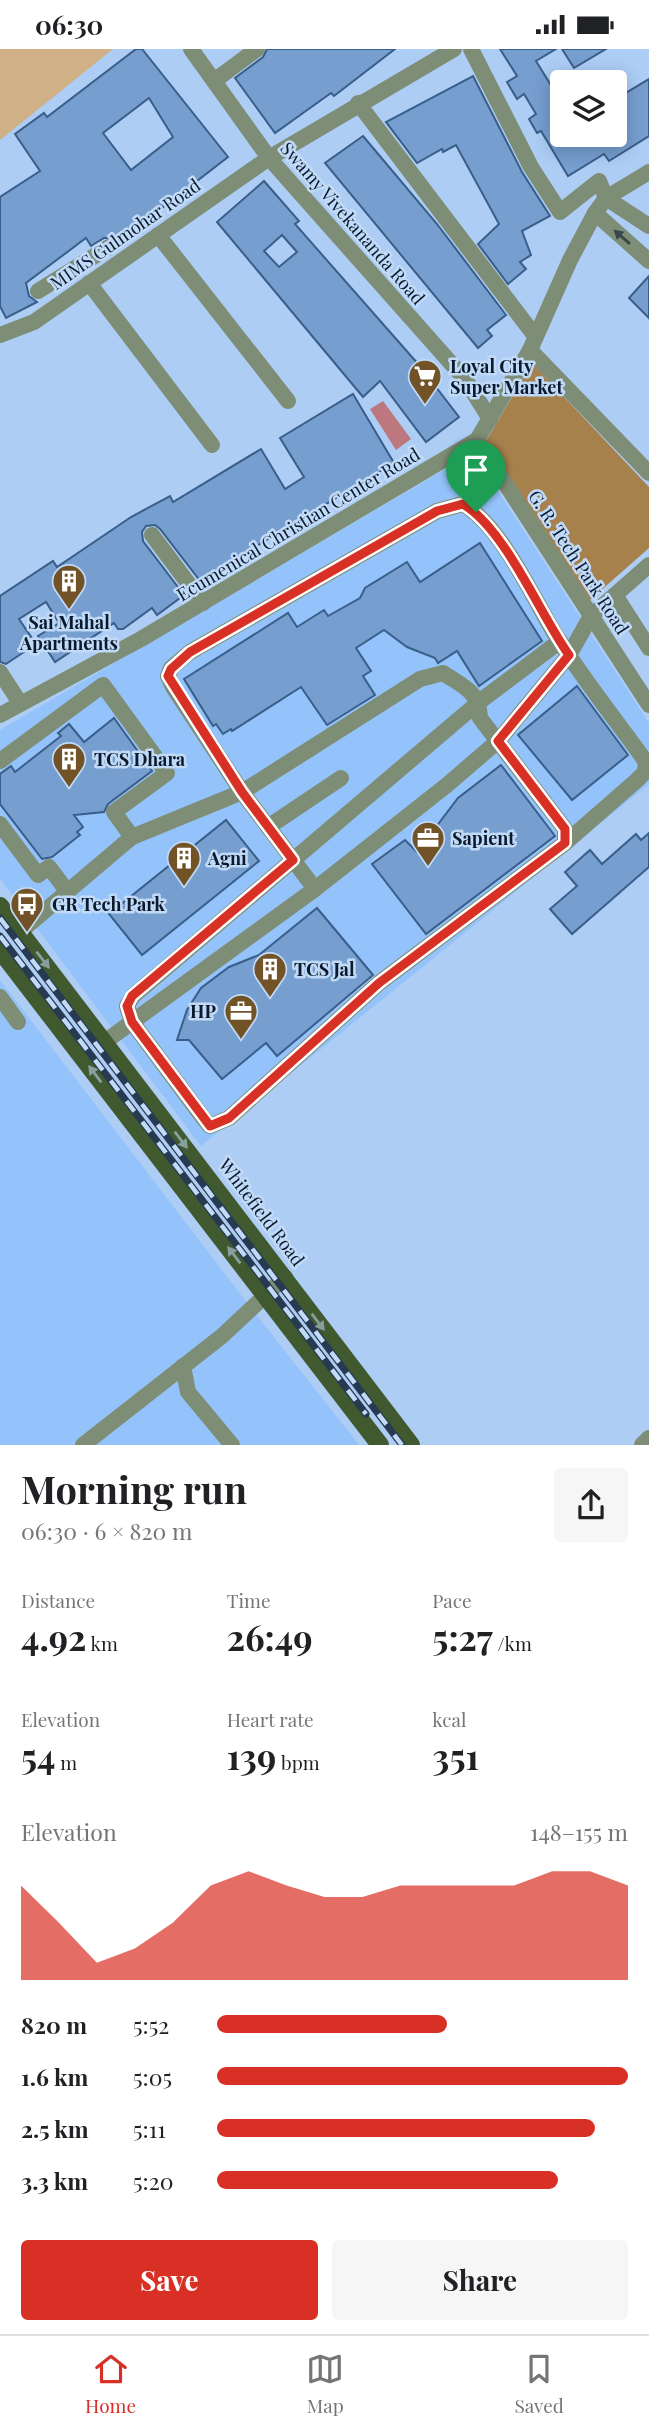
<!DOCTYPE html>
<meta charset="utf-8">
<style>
body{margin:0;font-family:"Playfair Display",serif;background:#f6f6f6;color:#202124;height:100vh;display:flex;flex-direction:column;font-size:26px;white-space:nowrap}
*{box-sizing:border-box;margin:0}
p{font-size:23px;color:#757577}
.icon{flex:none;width:38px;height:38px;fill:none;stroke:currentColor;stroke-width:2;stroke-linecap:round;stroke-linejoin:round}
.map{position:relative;height:1396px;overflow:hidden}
.drawer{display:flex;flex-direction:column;background:#fff;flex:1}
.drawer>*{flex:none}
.buttons{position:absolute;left:550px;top:21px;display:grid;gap:14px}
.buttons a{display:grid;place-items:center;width:77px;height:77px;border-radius:7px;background:#fff;box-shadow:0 4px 18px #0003;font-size:35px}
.pin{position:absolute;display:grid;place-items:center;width:60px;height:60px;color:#fff;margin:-72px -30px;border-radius:50% 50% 50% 0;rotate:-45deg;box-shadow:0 0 7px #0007}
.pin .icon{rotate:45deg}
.round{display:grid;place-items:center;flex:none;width:74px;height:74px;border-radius:7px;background:#f6f6f6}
.headline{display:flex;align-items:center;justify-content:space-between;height:119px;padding:0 21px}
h1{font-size:38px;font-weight:700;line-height:52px}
.figures{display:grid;grid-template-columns:repeat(3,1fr);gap:10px;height:119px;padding:7px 21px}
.figures div{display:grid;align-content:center}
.figures b{font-size:35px;font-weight:700}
.figures small{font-size:19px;font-weight:400}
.figures p{font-size:19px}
.chart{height:196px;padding:14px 21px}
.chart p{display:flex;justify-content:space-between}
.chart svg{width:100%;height:126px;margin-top:7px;fill:#d93025;opacity:.7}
.cta{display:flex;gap:14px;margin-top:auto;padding:14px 21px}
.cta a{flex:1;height:80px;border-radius:7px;background:#d93025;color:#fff;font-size:28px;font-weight:700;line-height:80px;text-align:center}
.cta a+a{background:#f6f6f6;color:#202124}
ul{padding:0 21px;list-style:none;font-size:23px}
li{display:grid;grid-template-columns:112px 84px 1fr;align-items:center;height:52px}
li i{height:18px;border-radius:9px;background:#d93025}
.status{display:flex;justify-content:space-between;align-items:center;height:49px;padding:0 35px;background:#fff;direction:ltr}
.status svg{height:19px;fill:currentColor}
.tabs{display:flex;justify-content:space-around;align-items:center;height:98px;border-top:2px solid #e0e0e0;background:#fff;font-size:19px;color:#757577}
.tabs a{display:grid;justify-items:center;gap:4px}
.tabs .selected{color:#d93025}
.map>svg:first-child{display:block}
</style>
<div class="status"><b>06:30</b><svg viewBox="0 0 49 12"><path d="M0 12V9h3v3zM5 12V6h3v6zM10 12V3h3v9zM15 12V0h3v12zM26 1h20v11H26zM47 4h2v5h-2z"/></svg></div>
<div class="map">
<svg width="649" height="1396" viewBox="0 0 649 1396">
<rect width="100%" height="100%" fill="#adcdf5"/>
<g fill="#94c2fa">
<polygon points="473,404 649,674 649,735 201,1097 0,830 0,681"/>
<polygon points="0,931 251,1259 359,1396 0,1396"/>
</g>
<polygon fill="#d0b086" points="0,0 113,0 0,91"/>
<polygon fill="#a7814c" points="532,314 649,438 649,499 590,551 486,392"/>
<polygon fill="#bc787e" points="383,352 411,390 396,401 370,360"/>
<g fill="#769ecf" stroke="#395e89" stroke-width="2" fill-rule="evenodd">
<path d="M136 0H142L228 108 140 176 138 174 114 189H104L91 197 86 189 26 234 29 247 37 253 6 269 0 257V148L40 122 15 85 44 64 47 68ZM149 49 173 88 131 121 103 84Z"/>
<polygon points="267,0 395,0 334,47 331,44 275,84 235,29 263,8"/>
<polygon points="500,0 556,0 536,12 562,54 562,86 614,86 614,51 649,30 649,87 609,112 604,105 568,127 541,82 537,84 529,70 536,65 524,45 517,50 507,33 517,27"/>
<polygon points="562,0 606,0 574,19"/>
<polygon points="473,27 522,123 550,167 522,182 531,206 520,213 526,220 508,235 478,195 499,175 456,96 443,103 442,100 417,114 386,73"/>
<polygon points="363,87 437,175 506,266 487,281 492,287 478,299 325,114"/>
<path d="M264 132 299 172 295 175 419 316 459 368 426 393 380 332 363 348 217 173ZM282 186 297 203 279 218 264 202Z"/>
<polygon points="649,227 649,269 629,249"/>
<polygon points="353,345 394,414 222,518 226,523 204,537 160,480 155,476 146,477 142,483 143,492 184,546 157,566 152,559 123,580 118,580 114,574 55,613 38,587 59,574 46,553 19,570 36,595 6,615 0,613 0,547 53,512 57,518 131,468 170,447 173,453 261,400 285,440 304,428 280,389"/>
<polygon points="480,494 542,592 479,637 457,602 438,614 435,609 407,598 384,581 356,599 371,622 363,627 375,646 327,676 301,638 232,682 231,680 223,685 216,675 213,677 184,630 288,564 297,578 324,561 328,567 360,549 365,539 407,513 420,533"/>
<polygon points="577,637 628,706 572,751 518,686"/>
<polygon points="114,669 152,722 108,755 104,763 74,766 83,778 77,783 80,786 52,808 42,810 0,755 0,725 11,717 15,723 61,687 58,684 69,675 84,693"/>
<polygon points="501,716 555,787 426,885 372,815 405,791 417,803 458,749"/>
<polygon points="226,771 259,812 142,906 109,865"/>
<polygon points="649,784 649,818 572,885 550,860 577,837 565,823 590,801 602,815 636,785 641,791"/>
<polygon points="317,859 373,926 277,1007 266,994 222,1030 189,991 177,991 187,961 201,939 229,918 259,906"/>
</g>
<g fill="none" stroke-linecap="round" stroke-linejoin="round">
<g stroke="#7e8d75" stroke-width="16">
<polyline points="191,0 269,109 465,330 490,370"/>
<polyline points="471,0 531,118 560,163 599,132 606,149 649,177"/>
<polyline points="214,32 257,0"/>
<polyline points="358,54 535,287"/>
<polyline points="595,164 649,212"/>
<polyline points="158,186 288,352"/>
<polyline points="89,234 212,396"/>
<polyline points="38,242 109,198"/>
<polyline points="0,286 34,273 269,109 454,0"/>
<polyline points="530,301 649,424"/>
<polyline points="477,391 649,656"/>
<polyline points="152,486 203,554"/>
<polyline points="615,546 649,599"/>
<polyline points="0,623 20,654"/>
<polyline points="0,666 141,590 477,391 530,301 570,211 595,164 606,149 649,123"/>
<polyline points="0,712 103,636 167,724 114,763 132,788"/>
<polyline points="0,775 38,826 49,818 67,842"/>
<polyline points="268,778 341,729"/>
<polyline points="315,840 447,736 498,692 569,606 591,567 649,516"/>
<path d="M21 882 132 788 242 743 420 630 443 624C464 638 479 642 480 669L565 780V794L379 934 229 1069 210 1077 204 1070 132 973 315 840 242 743 173 638 168 627 171 619 190 603 437 462 463 455C504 480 533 550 558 590 585 633 617 672 646 713L645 723 636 732 565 794"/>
<polyline points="0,948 18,973"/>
<polyline points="106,992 132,973 127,957 133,947 479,653 560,592"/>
<polyline points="183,1317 188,1343 232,1396"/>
<polyline points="83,1396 222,1287 285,1228"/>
<polyline points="642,1396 649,1389"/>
</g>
<g stroke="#40592f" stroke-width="18">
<polyline points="0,857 411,1396"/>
<polyline points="0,901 380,1396"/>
</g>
<defs>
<g id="rail">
<polyline points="0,869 402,1396"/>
<polyline points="0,887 366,1365"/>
</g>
</defs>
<use href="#rail" stroke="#283a51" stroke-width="7"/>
<use href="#rail" stroke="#c1daf8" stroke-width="4.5" stroke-dasharray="13" stroke-linecap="butt"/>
</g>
<defs><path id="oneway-solid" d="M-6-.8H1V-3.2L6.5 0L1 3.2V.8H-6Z" transform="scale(1.75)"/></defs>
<use fill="#384749" href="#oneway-solid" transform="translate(622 188) rotate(-139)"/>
<g fill="#87a09e">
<use href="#oneway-solid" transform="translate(43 911) rotate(52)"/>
<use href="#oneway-solid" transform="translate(95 1025) rotate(-127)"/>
<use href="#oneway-solid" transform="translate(181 1091) rotate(53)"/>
<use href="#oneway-solid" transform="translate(234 1206) rotate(-127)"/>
<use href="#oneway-solid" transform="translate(318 1273) rotate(53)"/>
</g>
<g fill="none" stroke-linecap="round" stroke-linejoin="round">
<defs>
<path id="route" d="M463 455C506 481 539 564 569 606L498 692 565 780V794L379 934 229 1069 210 1077 132 973 127 957 132 947 293 811 242 743 168 627 171 620 190 603 437 462Z"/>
</defs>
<use href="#route" stroke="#fff" stroke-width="14"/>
<use href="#route" stroke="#d93025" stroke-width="9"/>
</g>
<defs>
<symbol id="supermarket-pin" viewBox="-11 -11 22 30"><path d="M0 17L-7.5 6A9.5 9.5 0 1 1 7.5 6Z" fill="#715327" stroke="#c1daf8"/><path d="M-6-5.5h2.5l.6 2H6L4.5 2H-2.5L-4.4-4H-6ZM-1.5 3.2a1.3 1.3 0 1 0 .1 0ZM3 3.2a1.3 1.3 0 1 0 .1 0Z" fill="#fff"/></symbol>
<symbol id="building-pin" viewBox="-11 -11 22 30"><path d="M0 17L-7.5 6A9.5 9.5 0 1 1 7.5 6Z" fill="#715327" stroke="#c1daf8"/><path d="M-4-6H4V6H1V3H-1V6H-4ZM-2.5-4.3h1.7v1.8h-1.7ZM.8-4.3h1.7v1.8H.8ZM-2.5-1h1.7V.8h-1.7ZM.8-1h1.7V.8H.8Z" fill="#fff"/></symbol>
<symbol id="office-pin" viewBox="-11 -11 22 30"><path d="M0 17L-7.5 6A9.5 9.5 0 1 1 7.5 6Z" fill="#715327" stroke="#c1daf8"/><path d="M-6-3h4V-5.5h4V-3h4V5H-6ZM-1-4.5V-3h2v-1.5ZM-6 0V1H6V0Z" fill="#fff"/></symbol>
<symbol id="bus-pin" viewBox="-11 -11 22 30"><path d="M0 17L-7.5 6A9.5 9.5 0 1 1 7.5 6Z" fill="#715327" stroke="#c1daf8"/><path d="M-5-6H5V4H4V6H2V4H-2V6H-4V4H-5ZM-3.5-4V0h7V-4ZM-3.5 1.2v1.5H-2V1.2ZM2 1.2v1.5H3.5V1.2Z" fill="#fff"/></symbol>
</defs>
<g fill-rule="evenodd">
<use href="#supermarket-pin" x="406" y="308" width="38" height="52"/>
<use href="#building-pin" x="50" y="513" width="38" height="52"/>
<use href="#building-pin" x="50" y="691" width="38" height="52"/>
<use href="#office-pin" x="409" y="770" width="38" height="52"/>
<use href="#building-pin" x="165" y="790" width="38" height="52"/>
<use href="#bus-pin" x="8" y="836" width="38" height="52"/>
<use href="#building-pin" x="251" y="901" width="38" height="52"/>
<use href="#office-pin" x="222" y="943" width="38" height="52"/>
</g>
<g text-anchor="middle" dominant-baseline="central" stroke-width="5" stroke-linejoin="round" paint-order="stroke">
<g font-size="18" fill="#0a192c" stroke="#c1daf8">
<text transform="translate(353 174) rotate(49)">Swamy Vivekananda Road</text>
<text transform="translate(125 185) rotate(-35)">MIMS Gulmohar Road</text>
<text transform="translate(298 475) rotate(-31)">Ecumenical Christian Center Road</text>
<text transform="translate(579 513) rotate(57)">G. R. Tech Park Road</text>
<text transform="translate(262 1163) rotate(53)">Whitefield Road</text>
</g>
<g font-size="18" font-weight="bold" fill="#0a192c" stroke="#c1daf8" text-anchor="start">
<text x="450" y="317">Loyal City<tspan x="450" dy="21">Super Market</tspan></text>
<text x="69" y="573" text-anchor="middle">Sai Mahal<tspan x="69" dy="21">Apartments</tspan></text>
<text x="94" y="710">TCS Dhara</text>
<text x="452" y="789">Sapient</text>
<text x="208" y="809">Agni</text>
<text x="52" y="855">GR Tech Park</text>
<text x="294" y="920">TCS Jal</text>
<text x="216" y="962" text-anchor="end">HP</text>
</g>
</g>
</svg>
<div class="buttons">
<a><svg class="icon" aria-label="layers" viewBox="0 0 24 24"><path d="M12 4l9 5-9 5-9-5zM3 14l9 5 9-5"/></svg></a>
</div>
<div class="pin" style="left:476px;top:463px;background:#1e9e55"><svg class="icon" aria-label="arrive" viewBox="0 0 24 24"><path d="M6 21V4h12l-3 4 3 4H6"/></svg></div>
</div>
<section class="drawer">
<div class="headline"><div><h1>Morning run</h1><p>06:30 · 6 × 820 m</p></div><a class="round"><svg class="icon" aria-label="share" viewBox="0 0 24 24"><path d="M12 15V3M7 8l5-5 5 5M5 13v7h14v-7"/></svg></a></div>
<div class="figures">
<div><p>Distance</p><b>4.92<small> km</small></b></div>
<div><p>Time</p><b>26:49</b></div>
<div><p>Pace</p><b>5:27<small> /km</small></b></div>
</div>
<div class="figures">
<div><p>Elevation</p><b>54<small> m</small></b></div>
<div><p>Heart rate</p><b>139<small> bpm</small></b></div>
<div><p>kcal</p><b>351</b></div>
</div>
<div class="chart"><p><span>Elevation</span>148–155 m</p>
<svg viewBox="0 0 160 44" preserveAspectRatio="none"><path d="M0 44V11L10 24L20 38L30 33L40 24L50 11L60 6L70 11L80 15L90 15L100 11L110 11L120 11L130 11L140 6L150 6L160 11V44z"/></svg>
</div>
<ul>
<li><b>820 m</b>5:52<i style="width:56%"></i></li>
<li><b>1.6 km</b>5:05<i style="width:100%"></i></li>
<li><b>2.5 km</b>5:11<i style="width:92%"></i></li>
<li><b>3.3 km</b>5:20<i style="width:83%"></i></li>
</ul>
<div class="cta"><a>Save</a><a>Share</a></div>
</section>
<nav class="tabs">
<a class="selected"><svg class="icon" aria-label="home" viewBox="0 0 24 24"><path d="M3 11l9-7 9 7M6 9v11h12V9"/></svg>Home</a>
<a><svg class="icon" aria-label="map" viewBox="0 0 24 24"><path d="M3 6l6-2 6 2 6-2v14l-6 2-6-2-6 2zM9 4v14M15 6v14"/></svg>Map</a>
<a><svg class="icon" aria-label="saved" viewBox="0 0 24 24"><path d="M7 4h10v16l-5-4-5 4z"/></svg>Saved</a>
</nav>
